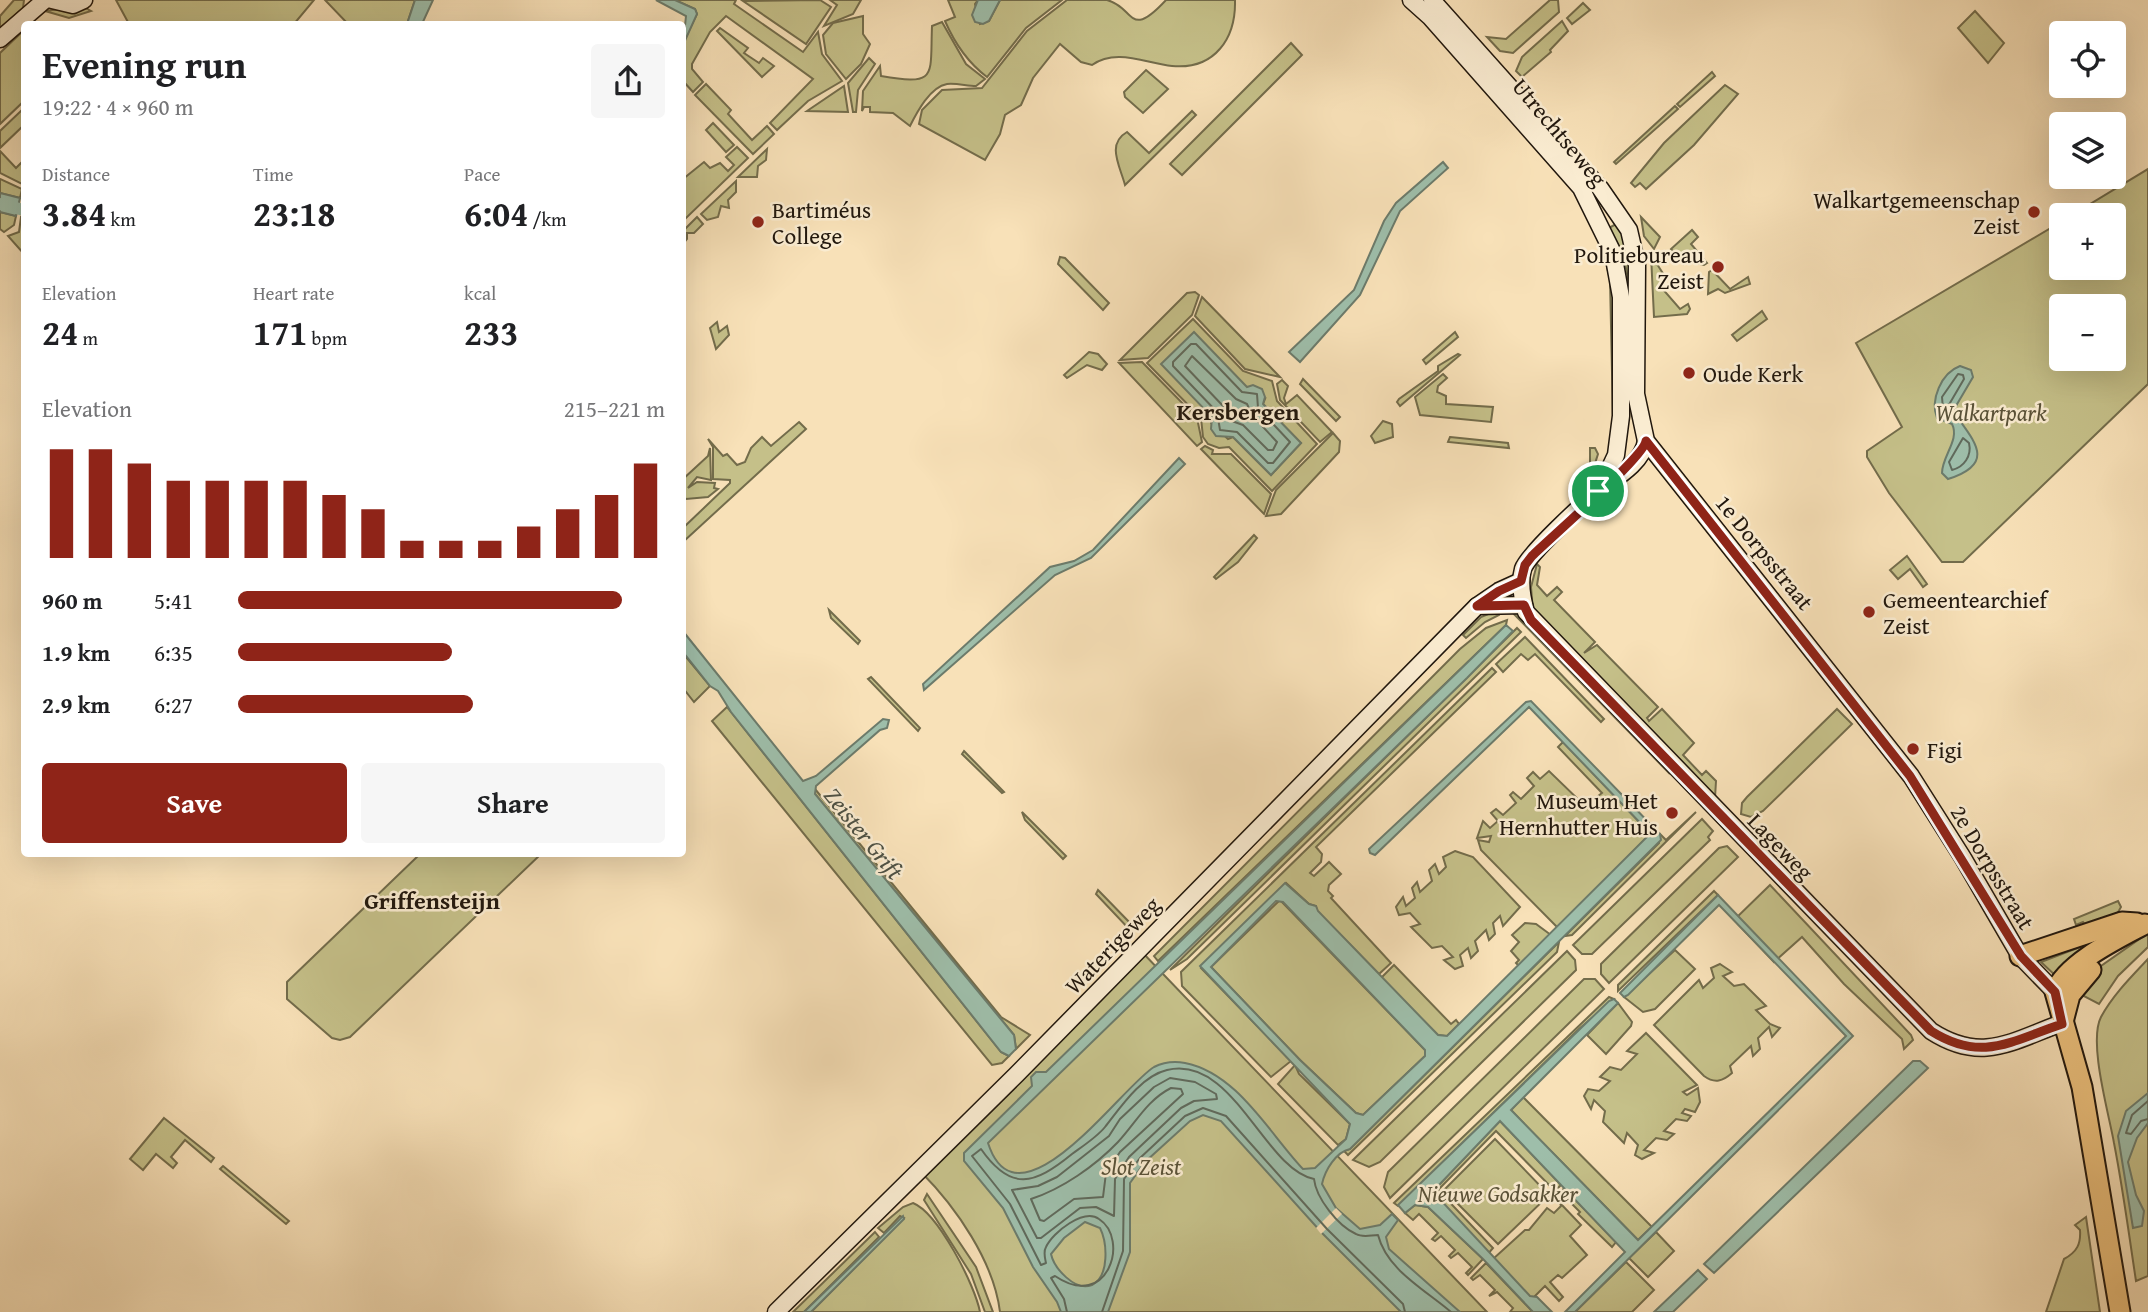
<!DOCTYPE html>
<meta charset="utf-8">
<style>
body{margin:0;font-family:"Gentium Book Plus",serif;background:#f6f6f6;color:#202124;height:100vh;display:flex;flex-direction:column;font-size:26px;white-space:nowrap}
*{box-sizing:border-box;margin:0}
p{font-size:23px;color:#757577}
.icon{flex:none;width:38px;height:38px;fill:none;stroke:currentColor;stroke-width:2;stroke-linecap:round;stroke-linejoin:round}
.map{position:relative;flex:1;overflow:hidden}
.panel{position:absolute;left:21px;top:21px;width:665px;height:836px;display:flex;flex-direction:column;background:#fff;border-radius:7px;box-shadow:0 7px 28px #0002}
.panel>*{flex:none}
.buttons{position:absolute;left:2049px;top:21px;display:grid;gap:14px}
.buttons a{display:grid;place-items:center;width:77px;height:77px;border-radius:7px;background:#fff;box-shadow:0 7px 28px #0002;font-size:35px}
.pin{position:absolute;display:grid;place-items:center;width:60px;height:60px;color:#fff;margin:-30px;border:4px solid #fff;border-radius:50%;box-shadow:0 2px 7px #0007}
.round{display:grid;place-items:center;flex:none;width:74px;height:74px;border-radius:7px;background:#f6f6f6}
.overview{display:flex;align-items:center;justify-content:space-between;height:119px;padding:0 21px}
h1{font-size:38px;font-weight:700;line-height:52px}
.stats{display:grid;grid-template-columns:repeat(3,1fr);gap:10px;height:119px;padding:7px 21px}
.stats div{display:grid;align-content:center}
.stats b{font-size:35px;font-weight:700}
.stats small{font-size:19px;font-weight:400}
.stats p{font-size:19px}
.chart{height:196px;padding:14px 21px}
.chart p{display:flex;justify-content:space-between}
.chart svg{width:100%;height:126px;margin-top:7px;stroke:#8f2418;stroke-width:6}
.cta{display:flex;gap:14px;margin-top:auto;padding:14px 21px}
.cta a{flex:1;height:80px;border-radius:7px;background:#8f2418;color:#fff;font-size:28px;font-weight:700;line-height:80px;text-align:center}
.cta a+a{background:#f6f6f6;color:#202124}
ul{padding:0 21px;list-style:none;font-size:23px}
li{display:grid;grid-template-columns:112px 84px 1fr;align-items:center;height:52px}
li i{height:18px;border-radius:9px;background:#8f2418}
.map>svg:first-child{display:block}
</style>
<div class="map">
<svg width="2148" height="1312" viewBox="0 0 2148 1312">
<rect width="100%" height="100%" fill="#f8e1b8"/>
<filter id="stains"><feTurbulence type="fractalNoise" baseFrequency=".00286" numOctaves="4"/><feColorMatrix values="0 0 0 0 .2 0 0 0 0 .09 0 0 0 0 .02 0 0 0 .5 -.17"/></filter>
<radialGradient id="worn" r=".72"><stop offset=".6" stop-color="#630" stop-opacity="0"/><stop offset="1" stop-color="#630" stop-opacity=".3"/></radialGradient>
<g fill="#c5c089" stroke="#736c4b" stroke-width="2" fill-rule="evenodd">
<polygon points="14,0 24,0 23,8 0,29 0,16"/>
<polygon points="116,0 314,0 294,24 129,24"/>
<polygon points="325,0 415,0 407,24 348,24"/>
<polygon points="675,0 736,0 734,4 803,52 818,32 822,54 842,81 808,101 777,130 770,123 813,79 726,16 710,32 692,64 692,69 703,82 693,92 683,81 682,45 697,14 695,9"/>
<polygon points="820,0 831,7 806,44 743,1"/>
<polygon points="830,0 861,0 853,14 824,26 837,5"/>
<path d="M948 0H978L975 4 980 24 989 21 1000 0H1062L1026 28 987 77C967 62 955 44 945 21L955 17Z"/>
<path d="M1067 0C1079 0 1095 0 1107 0 1135 7 1128 41 1166 0H1235C1236 38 1215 70 1172 66 1145 63 1116 48 1092 65L1081 62 1060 44 1033 78 1021 105 1005 115 1000 134 985 160 919 124 922 110 942 90 982 88 1027 31Z"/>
<polygon points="1550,0 1558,0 1559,12 1513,53 1500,51 1487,37 1506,39"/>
<polygon points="1583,3 1590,10 1572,24 1567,18"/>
<polygon points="82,6 91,11 69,18 45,11"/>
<polygon points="1975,11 2004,43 1988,63 1958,28"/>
<polygon points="863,16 863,34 870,44 861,64 846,79 826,54 823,35 833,23"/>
<polygon points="1562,21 1568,31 1550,50 1551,52 1522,77 1516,71 1522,57"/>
<path d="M942 22 966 64 985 79 976 86C967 86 957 83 947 84 930 87 917 112 910 126L893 113 870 112V107H864L862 111 863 91 880 66 881 76C938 86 930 77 932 26Z"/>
<polygon points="720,28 748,48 744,53 759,63 763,58 774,66 762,77 717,31"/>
<polygon points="24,30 24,101 0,124 0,53"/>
<polygon points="1291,43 1302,55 1182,175 1170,164"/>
<polygon points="869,58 875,64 858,90 856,112 853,112 848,83"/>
<polygon points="1146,70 1168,89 1143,113 1125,97 1124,92"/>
<polygon points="1712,72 1715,76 1680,107 1677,104"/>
<polygon points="706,84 731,110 728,114 752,140 767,126 774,134 753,154 695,95"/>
<polygon points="1725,85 1738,94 1694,145 1646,189 1640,183 1635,187 1631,183 1664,143"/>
<polygon points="844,86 848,112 807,111"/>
<polygon points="1675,106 1678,109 1616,164 1614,162"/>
<polygon points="24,108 24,125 0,148 0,131"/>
<path d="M1192 111 1196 115 1125 185C1120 166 1106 144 1127 132L1149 153Z"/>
<polygon points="713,123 734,145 726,152 706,130"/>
<polygon points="737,147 748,158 683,221 683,179 704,162 710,168 720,163 728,171 734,165 726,157"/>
<polygon points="767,149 766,160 758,166 757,177 738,177"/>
<polygon points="0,151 16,168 24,160 24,185 0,173"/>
<path d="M2148 169V384L1963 562H1942L1889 493 1867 457V451L1902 427 1856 343 2061 222 2062 268H2114V215H2072ZM2062 306H2114V359H2062Z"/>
<polygon points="0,179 22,189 20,198 0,193"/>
<polygon points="736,181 736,192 728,200 729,208 721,206 718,217 707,220 701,214"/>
<polygon points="0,212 16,216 14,225 4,232 0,229"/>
<polygon points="21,217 24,218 24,254 8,236 19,232"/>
<polygon points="697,217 703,224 694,233 687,233 687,239 683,244 683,231"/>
<polygon points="1641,217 1660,237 1654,249 1644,236"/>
<polygon points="1618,223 1630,256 1630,289 1625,263 1607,229"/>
<polygon points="1692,230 1698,237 1691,244 1707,263 1704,265 1691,262 1684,264 1671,249"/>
<path d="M1604 253C1624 269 1614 389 1613 419L1610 280Z"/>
<polygon points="1651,255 1666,278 1660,286 1680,309 1688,304 1690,309 1687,314 1654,317"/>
<polygon points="1060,257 1065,258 1109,303 1103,310 1058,264"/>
<polygon points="1712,270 1730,289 1748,277 1750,284 1725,293 1718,289 1708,294 1709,272"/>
<polygon points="1195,292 1199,295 1192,315 1148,358 1120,360 1187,293"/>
<polygon points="1202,297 1280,377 1245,369 1195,316"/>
<polygon points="1762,311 1767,319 1737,341 1732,335"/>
<path d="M1193 319 1243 371 1272 381 1277 401 1317 444 1272 491 1229 447 1219 448 1208 444 1203 437 1201 418 1147 363ZM1265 399 1263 404 1301 443 1271 475 1233 437 1228 439 1211 423 1212 417Z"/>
<polygon points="717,322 719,332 727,326 729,335 716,349 710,328"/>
<polygon points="1455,332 1458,337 1426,364 1423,360"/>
<polygon points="1089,352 1098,354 1107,364 1102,370 1087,365 1067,378 1064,375"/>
<polygon points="1458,354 1460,355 1400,406 1397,402 1399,399 1438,371 1438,366"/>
<polygon points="1142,362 1197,418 1202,442 1197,446 1119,363"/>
<polygon points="1443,374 1447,378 1438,386 1437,392 1446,396 1446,404 1493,407 1491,422 1420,415 1415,397"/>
<polygon points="1303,379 1340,417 1336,421 1300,384"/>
<polygon points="1282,380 1288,386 1284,398 1286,404 1297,395 1332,432 1320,442 1280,400 1277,384"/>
<polygon points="1383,421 1392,424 1393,437 1375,443 1371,436"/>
<polygon points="799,422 806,429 683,542 683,528 730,483 730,480 713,479 713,447 708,439 723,456 727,454 737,465 745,462 751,448 762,437 771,446"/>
<polygon points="1333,433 1340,441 1339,452 1281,514 1266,516 1276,490"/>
<polygon points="1450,437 1508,443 1509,448 1448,442"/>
<polygon points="1205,446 1213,450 1212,454 1231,454 1271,494 1264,514 1201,449"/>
<polygon points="710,448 711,480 697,477 688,488 697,482 715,483 714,488 718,489 708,497 686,499 683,495 682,480 708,456"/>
<polygon points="1590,448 1595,448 1598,454 1590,479"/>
<polygon points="1254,535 1257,538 1238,562 1216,579 1214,577"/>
<polygon points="1907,556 1927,584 1923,587 1910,569 1898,579 1890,570"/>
<polygon points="1537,564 1540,567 1537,585 1547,596 1557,587 1562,592 1554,600 1595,642 1584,653 1597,645 1658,707 1647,718 1649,721 1662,709 1694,743 1683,755 1702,775 1706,771 1716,781 1715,798 1533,611 1531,587"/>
<polygon points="1509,609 1522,617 1670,774"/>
<polygon points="829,610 860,641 858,644 831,618"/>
<polygon points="1498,610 1499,615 1485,622 1466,638 1463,635 1481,617"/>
<polygon points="1507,620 1506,625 1158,961 1154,956 1460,649 1486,628"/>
<polygon points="1517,628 1521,632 1187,959 1170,970"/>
<polygon points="1525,637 1604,719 1601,722 1535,654 1528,660 1521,654 1503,672 1496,664"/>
<polygon points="682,652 710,686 694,702 683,688"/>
<polygon points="1492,668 1496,672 1316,847 1322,854 1321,862 1310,873 1314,876 1329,862 1341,874 1329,885 1328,891 1333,896 1331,898 1391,963 1379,974 1317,911 1316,906 1309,904 1286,883 1201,968 1291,1061 1271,1077 1182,986 1181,972"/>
<polygon points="871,677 920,728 918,731 868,679"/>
<polygon points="727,707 1001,1052 1009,1056 1002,1063 992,1065 712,721"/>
<polygon points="1837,709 1852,724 1763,811 1751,817 1741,814 1742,803 1747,797"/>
<polygon points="1563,742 1647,830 1648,836 1558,928 1481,850 1478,840 1489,842 1491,836 1477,838 1483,821 1490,828 1498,821 1491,813 1496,809 1503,815 1516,803 1510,795 1513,792 1521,799 1534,786 1527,778 1533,772 1540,779 1549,771 1585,806 1602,793 1558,747"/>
<polygon points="964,751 1004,792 1002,793 962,754"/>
<polygon points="815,789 1001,1017 1030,1035 1016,1049 1014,1035 815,794"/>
<polygon points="1022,812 1066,856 1063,859 1025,820"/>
<polygon points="1696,812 1572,935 1565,936 1659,843 1660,834 1666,840"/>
<polygon points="1702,819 1713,831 1708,837 1710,840 1592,954 1582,954 1573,945"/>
<polygon points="1727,846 1738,857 1609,983 1601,974 1601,964 1719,848"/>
<polygon points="1455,851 1473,857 1520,907 1503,926 1500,916 1493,923 1495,934 1489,940 1486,930 1475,941 1478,951 1471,958 1468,948 1460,955 1463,966 1455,969 1444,960 1453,957 1442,946 1432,948 1411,927 1420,924 1410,913 1399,915 1396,907 1403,897 1406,906 1415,898 1412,888 1417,882 1420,892 1432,881 1429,870 1435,864 1439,874 1446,867 1443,857"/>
<polygon points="420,854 541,854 350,1037 340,1040 332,1038 287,999 287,982"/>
<polygon points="1770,885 1911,1035 1913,1040 1904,1049 1902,1039 1844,984 1802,937 1774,962 1734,920"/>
<polygon points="1098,890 1133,926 1129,929 1096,894"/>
<polygon points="1714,891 1718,895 1618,991 1618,985"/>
<polygon points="1280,900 1425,1050 1425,1056 1363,1115 1356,1113 1300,1060 1211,967"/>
<polygon points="2118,901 2121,907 2117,914 2086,926 2083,922 2076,925 2074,919"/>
<polygon points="1525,923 1536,924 1551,935 1519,966 1516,963 1519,960 1511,951 1519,942 1512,935"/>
<polygon points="2148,933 2148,947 2118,976 2099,1004 2076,992 2091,973"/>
<polygon points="2114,934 2059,979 2041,962"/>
<polygon points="1559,942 1557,952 1348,1155 1344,1151 1350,1149"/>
<polygon points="1675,950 1695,969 1655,1009 1643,1012 1624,997"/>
<path d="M1141 951 1487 1312H1000C994 1262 956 1207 921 1172Z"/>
<polygon points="1567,951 1575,960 1576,970 1380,1162 1369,1167 1353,1160"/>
<path d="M2148 959V1276L2136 1281C2129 1235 2123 1189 2114 1143 2109 1114 2088 1042 2101 1017 2113 995 2131 977 2148 959Z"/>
<path d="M1720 964 1732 972 1723 976 1734 986 1744 984 1766 1006 1756 1010 1770 1024 1780 1028 1772 1037 1769 1027 1758 1038 1760 1049 1753 1056 1751 1046 1730 1066 1732 1073C1723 1081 1715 1084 1704 1076L1654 1025 1699 980 1703 988 1714 978 1711 968Z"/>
<polygon points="1394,965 1451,1024 1456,1020 1459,1024 1447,1036 1438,1035 1381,978"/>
<polygon points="1584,979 1595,979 1604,989 1390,1198 1384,1187 1388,1172"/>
<polygon points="1609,997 1614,999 1579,1029 1398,1206 1394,1203"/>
<polygon points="1618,1003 1632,1022 1631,1026 1606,1054 1587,1035"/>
<polygon points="1646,1033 1697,1085 1683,1092 1687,1095 1698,1088 1700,1102 1695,1112 1685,1109 1682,1113 1691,1116 1687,1121 1676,1119 1664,1131 1674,1134 1667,1140 1656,1138 1644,1150 1654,1153 1642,1159 1635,1155 1638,1145 1627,1133 1624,1143 1603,1122 1605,1111 1594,1100 1591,1109 1584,1096 1588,1089 1599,1091 1610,1081 1600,1077 1610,1067 1621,1070 1637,1054 1627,1051"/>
<polygon points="1295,1065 1299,1074 1350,1124 1346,1139 1338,1145 1278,1084"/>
<polygon points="1523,1097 1652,1227 1638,1240 1511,1110"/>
<polygon points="164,1118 214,1158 211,1162 185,1140 171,1157 177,1163 173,1168 156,1154 143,1170 130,1159"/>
<polygon points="1500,1121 1561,1185 1555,1191 1496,1131 1438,1190 1493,1248 1488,1254 1436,1196 1435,1189"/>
<polygon points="1495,1139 1549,1195 1498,1244 1444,1190"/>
<polygon points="223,1166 289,1221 286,1224 220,1169"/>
<polygon points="1564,1188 1616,1242 1612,1247 1578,1214 1580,1212 1562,1194 1559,1195"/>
<polygon points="927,1194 976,1267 993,1312 985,1312 971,1274 924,1200"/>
<path d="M913 1203C938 1213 975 1285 980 1312H811L904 1218 900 1216 884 1233 878 1228 903 1207Z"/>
<polygon points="1560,1203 1581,1225 1570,1236 1587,1255 1562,1278 1558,1275 1550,1282 1563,1297 1559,1301 1545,1286 1532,1299 1493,1259 1525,1230 1529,1230 1547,1208 1554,1213 1561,1206"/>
<polygon points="1415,1205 1428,1207 1483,1259 1468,1275 1466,1273 1472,1267 1458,1253 1451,1258 1449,1256 1455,1250 1441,1236 1435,1241 1432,1239 1438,1233 1419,1214 1413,1220 1405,1213"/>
<path d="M2086 1217 2100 1312H2046L2064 1259C2077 1252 2081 1244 2080 1230L2075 1225Z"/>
<polygon points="875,1232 879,1237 804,1312 793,1312"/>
<polygon points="1656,1232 1674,1251 1648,1277 1629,1258"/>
<polygon points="1626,1262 1654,1290 1632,1312 1575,1312"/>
<polygon points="1486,1263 1533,1312 1510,1312 1513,1308 1497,1292 1489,1296 1495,1290 1480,1275 1473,1280 1471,1278"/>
</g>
<g fill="#9ebeaa" stroke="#6c7b6b" stroke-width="2" fill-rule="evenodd">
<polygon points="415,0 433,0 422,24 407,24"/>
<polygon points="656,0 675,0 695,9 697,14 683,45 686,16"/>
<polygon points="978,0 1000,0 989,21 983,24 975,22 972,15"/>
<polygon points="1443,162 1448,168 1400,211 1360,295 1300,362 1289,352 1354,290 1384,221 1396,203"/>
<polygon points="0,193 20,198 16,216 0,212"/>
<polygon points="1194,332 1247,387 1253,385 1262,389 1265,397 1263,404 1301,443 1271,475 1233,437 1216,436 1211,429 1212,417 1161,364"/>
<path d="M1960 366 1971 370 1973 377 1953 411C1972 439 1999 463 1948 479L1942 473C1942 456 1960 440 1952 424L1937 418C1930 400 1941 373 1960 366Z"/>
<polygon points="1179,458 1185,464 1091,558 1055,575 924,690 923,684 1050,567 1074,561 1093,550"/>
<path d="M1506 625 1513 631 1467 678 988 1143C1018 1236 1123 1085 1154 1067 1164 1062 1174 1061 1185 1063 1237 1073 1269 1133 1303 1169L1315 1168 1346 1139 1350 1124 1200 966 1285 883 1309 904 1316 906 1318 911 1438 1035 1447 1036 1648 836 1647 830 1529 707 1375 855 1370 853 1369 849 1526 702 1531 701 1660 834 1661 840 1350 1149C1336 1152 1325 1170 1322 1184L1336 1208 1360 1229 1380 1225 1392 1214 1398 1220 1386 1237 1389 1249 1460 1312H1401L1322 1233 1221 1121 1203 1115 1190 1121 1145 1162 1130 1183V1252L1108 1312H1061L1057 1302 1033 1267 1003 1208 964 1161V1153L1032 1086 1031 1077 1036 1072H1046ZM1276 901 1283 902 1425 1050V1056L1363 1115 1356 1113 1300 1060 1211 967ZM1085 1222 1100 1228C1107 1242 1110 1276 1092 1285 1075 1292 1054 1268 1051 1254L1064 1238Z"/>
<polygon points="682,630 803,781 816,776 883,719 889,720 887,728 880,730 816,786 815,794 1014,1035 1016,1049 1009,1056 1001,1052 731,712 718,691 710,686 683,652"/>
<polygon points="1718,895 1853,1036 1575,1312 1565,1312 1625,1252 1500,1121 1437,1187 1435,1194 1530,1296 1537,1297 1552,1312 1533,1312 1483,1259 1428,1207 1415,1205 1405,1213 1398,1205 1609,1001 1614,999 1618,1003 1511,1110 1638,1240 1846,1036 1719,905 1628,995 1624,997 1620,993"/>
<polygon points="1913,1061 1920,1061 1928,1068 1714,1273 1704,1264"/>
<polygon points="2148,1093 2148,1123 2137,1138 2128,1162 2136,1195 2144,1211 2142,1226 2133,1228 2118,1136 2126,1111"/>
<polygon points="903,1216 904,1219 811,1312 804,1312"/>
<polygon points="1698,1270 1707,1279 1673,1312 1654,1312"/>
</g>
<polygon fill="#f8e1b8" points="1336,1208 1342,1214 1321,1234 1316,1228"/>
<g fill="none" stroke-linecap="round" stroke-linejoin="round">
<g stroke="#606a5c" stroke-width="2">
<polygon points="1191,344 1196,344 1242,392 1257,394 1258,408 1290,442 1273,463 1268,463 1237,432 1220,430 1217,412 1173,366 1173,362"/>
<polygon points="1192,356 1236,399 1247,404 1252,415 1277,442 1273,450 1268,450 1243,425 1229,420 1224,407 1185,366"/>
<polygon points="1958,374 1963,375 1964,379 1947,408 1943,409 1942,397"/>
<path d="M1963 438 1969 443C1972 456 1964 467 1952 470L1949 462Z"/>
<polygon points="1170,1078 1195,1082 1216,1094 1217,1099 1194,1101 1181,1108 1129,1157 1115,1179 1114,1216 1096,1207 1080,1208 1041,1238 1037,1238 1012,1190 1038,1186 1057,1177 1109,1136 1120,1119 1154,1087"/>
<path d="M1171 1088 1181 1089 1183 1094 1120 1152 1106 1173 1103 1197 1074 1199 1044 1221 1040 1220 1031 1199C1062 1189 1095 1166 1118 1142 1135 1124 1147 1100 1171 1088Z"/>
<polyline points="2148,1101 2132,1115 2126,1133 2131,1134 2141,1121 2148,1119"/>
<path d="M1067 1312 1064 1299 1051 1278 1055 1276C1108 1312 1130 1239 1099 1219 1084 1208 1053 1232 1046 1247 1043 1252 1045 1258 1046 1263L1041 1265 1010 1204 972 1156 981 1149C1011 1192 1034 1185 1072 1154 1083 1146 1097 1137 1105 1127 1120 1108 1141 1076 1167 1070 1233 1054 1264 1169 1314 1179 1316 1198 1338 1226 1356 1234 1363 1238 1371 1235 1378 1235 1387 1270 1424 1289 1451 1312"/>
<polyline points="1102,1312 1123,1251 1124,1179 1140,1158 1185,1116 1203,1108 1226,1116 1327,1229 1403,1304 1405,1312"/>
</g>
<polyline stroke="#9ebeaa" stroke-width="12" points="0,204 24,210"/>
<defs>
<g id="secondary">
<polyline points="52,0 73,5 84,0"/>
<polyline points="1411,0 1430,17 1581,188 1613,253 1621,297 1621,416 1616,455 1600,489"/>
<polyline points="1432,0 1600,188 1629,230 1637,265 1636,394 1646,441 1911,776 1963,858 2020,956 2055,992"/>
<polyline points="0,39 45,0"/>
<path d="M1646 441C1643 463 1614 479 1598 491 1584 503 1528 554 1523 569 1519 583 1522 598 1526 612L1931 1031C1982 1064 2012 1041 2062 1023"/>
<polyline points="1477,606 1524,605"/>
<polyline points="776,1312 1016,1075 1477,606 1499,591 1521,581"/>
</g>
<g id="primary">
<polyline points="2020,956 2122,922 2137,923"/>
<polyline points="2063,1022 2070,995 2091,970"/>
<path d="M2120 1312 2082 1087 2055 992C2066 963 2119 938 2145 924"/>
</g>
</defs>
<use href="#secondary" stroke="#21170d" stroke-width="19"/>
<use href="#primary" stroke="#21170d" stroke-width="23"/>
<use href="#secondary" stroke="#faecd1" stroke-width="16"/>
<use href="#primary" stroke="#ecc07c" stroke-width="19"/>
</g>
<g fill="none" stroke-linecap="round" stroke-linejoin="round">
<defs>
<path id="route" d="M1646 441 1910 776 2021 956 2055 992 2062 1024C2011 1041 1982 1063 1931 1031L1531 620 1524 605 1477 606 1499 591 1521 581 1525 565 1532 556C1550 538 1644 457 1646 441Z"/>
</defs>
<use href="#route" stroke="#fff" stroke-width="14"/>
<use href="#route" stroke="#8f2418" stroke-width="9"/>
</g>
<g fill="#8f2418" stroke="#faecd1" stroke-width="2.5">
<circle cx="2034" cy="212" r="7"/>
<circle cx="758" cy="222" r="7"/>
<circle cx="1718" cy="267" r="7"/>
<circle cx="1689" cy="373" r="7"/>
<circle cx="1869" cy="612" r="7"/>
<circle cx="1913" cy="749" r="7"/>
<circle cx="1672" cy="813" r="7"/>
</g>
<g text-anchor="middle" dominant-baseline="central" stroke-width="5" stroke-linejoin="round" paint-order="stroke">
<g font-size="23" fill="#21170d" stroke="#faecd1">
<text transform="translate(1560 132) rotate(50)">Utrechtseweg</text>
<text transform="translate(1765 552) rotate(51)">1e Dorpsstraat</text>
<text transform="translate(1781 846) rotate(46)">Lageweg</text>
<text transform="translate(1993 867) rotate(59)">2e Dorpsstraat</text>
<text transform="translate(1112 945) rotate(-46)">Waterigeweg</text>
</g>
<g font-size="23" fill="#21170d" stroke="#faecd1" text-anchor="start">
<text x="2020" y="199" text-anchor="end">Walkartgemeenschap<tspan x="2020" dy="26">Zeist</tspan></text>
<text x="772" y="209">Bartiméus<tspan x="772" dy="26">College</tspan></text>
<text x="1704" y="254" text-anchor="end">Politiebureau<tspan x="1704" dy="26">Zeist</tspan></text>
<text x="1703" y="373">Oude Kerk</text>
<text x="1883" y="599">Gemeentearchief<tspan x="1883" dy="26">Zeist</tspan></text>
<text x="1927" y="749">Figi</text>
<text x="1658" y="800" text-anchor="end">Museum Het<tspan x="1658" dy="26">Hernhutter Huis</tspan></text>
</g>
<g font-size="23" font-style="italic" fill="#5a5238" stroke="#faecd1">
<text x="1991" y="412">Walkartpark</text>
<text x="1141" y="1166">Slot Zeist</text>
<text x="1498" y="1193">Nieuwe Godsakker</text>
</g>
<g font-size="24" font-weight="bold" fill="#21170d" stroke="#faecd1">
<text x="1238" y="411">Kersbergen</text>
<text x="432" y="900">Griffensteijn</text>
</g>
<g font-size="24" font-style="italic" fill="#4d5144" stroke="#faecd1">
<text transform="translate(864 833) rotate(51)">Zeister Grift</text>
</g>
</g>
<rect width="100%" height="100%" filter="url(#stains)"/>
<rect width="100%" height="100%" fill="url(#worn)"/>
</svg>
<div class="buttons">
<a><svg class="icon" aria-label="locate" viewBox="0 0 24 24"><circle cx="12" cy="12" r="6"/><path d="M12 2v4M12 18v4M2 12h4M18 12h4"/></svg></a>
<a><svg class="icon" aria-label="layers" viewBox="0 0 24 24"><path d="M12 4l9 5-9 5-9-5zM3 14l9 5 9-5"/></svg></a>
<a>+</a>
<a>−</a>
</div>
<div class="pin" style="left:1598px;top:491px;background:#1e9e55"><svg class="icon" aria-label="arrive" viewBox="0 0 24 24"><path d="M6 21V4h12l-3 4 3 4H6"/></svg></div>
<section class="panel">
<div class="overview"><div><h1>Evening run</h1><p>19:22 · 4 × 960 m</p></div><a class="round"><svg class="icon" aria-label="share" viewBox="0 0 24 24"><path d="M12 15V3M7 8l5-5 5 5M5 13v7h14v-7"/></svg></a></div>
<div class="stats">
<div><p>Distance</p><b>3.84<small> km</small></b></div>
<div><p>Time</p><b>23:18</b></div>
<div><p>Pace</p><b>6:04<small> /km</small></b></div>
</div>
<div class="stats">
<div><p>Elevation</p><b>24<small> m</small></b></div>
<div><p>Heart rate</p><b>171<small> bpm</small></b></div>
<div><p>kcal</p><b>233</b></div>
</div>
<div class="chart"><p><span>Elevation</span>215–221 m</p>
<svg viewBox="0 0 160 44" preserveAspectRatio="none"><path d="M5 44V6M15 44V6M25 44V11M35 44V17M45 44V17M55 44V17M65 44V17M75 44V22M85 44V27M95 44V38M105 44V38M115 44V38M125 44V33M135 44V27M145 44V22M155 44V11"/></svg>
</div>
<ul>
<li><b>960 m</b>5:41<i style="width:90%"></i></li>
<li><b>1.9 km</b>6:35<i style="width:50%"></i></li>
<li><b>2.9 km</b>6:27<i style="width:55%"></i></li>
</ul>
<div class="cta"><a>Save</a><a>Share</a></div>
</section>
</div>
